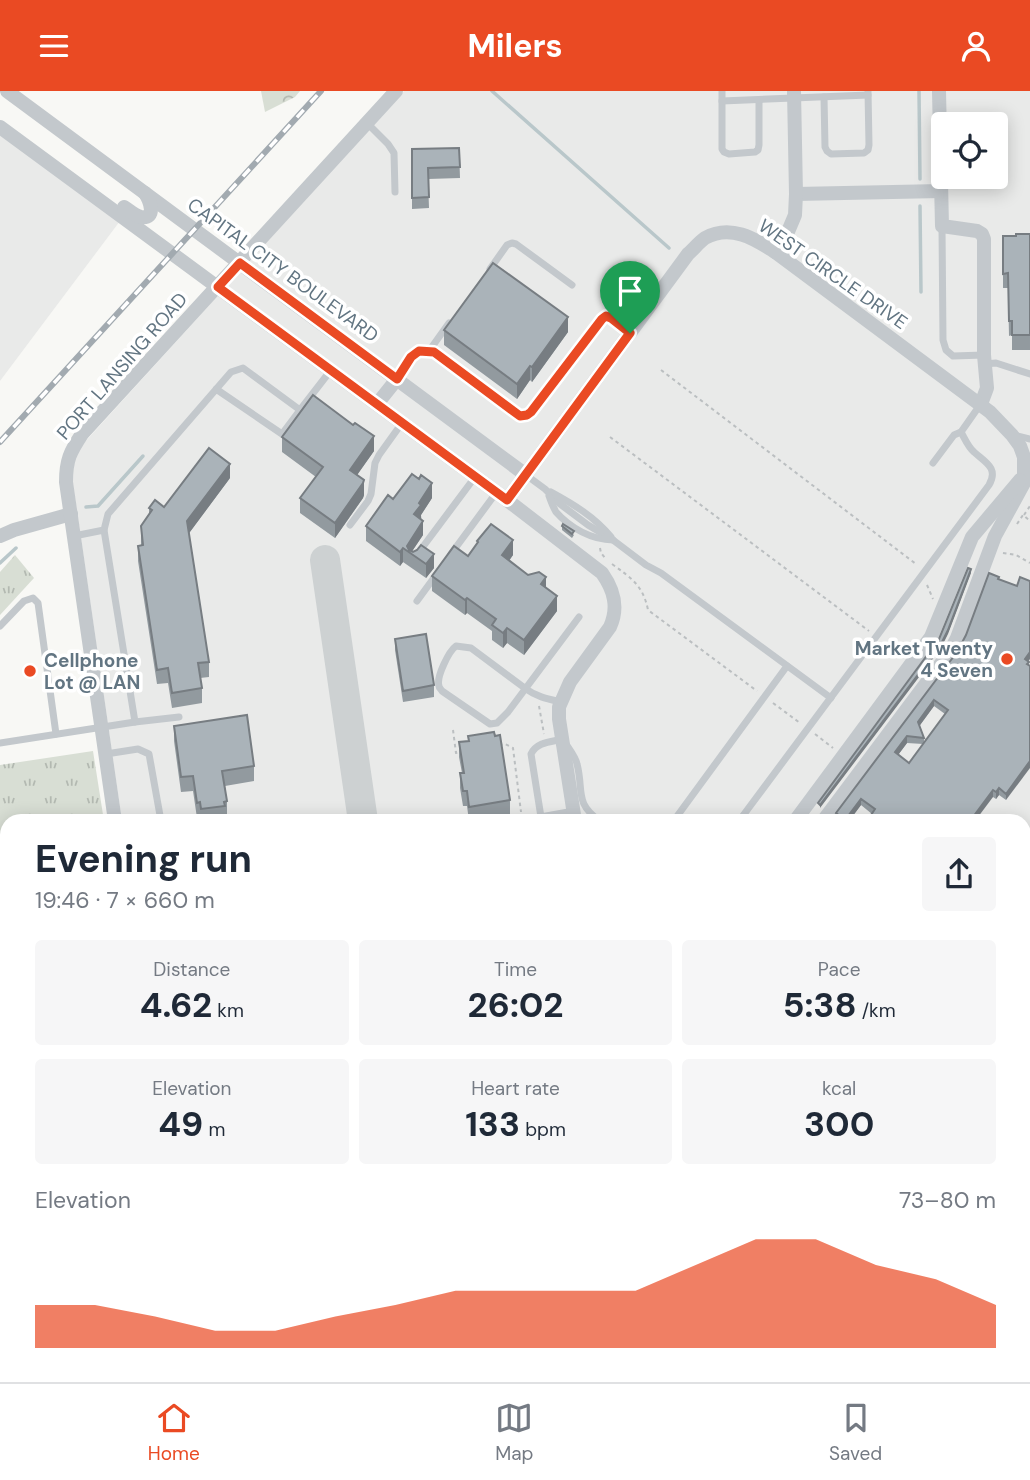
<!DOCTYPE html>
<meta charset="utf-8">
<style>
body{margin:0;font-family:"DM Sans",sans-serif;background:#f6f6f7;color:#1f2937;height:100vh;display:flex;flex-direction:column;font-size:26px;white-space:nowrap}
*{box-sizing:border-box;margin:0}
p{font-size:23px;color:#747a83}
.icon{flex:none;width:38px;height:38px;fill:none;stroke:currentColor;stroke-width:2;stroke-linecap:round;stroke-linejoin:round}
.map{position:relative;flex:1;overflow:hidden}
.side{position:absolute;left:0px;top:723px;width:1031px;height:569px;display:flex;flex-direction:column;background:#fff;border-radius:21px 21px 0 0;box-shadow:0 4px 18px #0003}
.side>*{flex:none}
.tools{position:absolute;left:931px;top:21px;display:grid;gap:14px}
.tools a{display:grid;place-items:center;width:77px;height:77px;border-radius:7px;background:#fff;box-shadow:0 4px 18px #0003;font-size:35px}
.pin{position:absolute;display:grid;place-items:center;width:60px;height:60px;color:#fff;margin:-72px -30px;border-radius:50% 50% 50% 0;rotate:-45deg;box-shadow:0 0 7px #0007}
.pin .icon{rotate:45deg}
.round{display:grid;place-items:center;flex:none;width:74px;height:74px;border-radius:7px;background:#f6f6f7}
.head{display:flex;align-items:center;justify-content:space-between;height:119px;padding:0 35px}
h1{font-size:38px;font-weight:700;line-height:52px}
.figures{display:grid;grid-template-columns:repeat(3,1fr);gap:10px;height:119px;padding:7px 35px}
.figures div{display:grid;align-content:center;border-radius:7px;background:#f6f6f7;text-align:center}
.figures b{font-size:35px;font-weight:700}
.figures small{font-size:19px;font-weight:400}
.figures p{font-size:19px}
.chart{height:196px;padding:14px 35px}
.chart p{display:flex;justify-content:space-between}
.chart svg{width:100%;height:126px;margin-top:7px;fill:#ea4a23;opacity:.7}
header{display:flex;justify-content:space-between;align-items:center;height:91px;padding:0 35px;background:#ea4a23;color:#fff;font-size:32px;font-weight:700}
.tabs{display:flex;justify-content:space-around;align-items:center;height:98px;border-top:2px solid #e0e1e3;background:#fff;font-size:19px;color:#747a83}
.tabs a{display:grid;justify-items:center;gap:4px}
.tabs .on{color:#ea4a23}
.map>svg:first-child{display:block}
</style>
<header><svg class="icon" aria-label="menu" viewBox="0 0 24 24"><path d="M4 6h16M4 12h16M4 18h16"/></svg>Milers<svg class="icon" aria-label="person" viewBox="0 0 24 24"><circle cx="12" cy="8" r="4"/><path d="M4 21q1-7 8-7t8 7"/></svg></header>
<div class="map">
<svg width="1030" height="1291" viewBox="0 0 1030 1291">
<defs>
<pattern id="grass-tufts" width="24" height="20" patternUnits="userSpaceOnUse" patternTransform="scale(1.75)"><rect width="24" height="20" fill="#d8ded4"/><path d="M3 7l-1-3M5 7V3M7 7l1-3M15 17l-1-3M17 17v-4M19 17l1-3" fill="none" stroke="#b3b9b1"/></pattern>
<pattern id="forest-crowns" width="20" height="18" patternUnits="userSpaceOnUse" patternTransform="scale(1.75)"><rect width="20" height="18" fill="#d8ded4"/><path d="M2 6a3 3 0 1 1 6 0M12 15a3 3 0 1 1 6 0" fill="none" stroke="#b3b9b1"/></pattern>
</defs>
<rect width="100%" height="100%" fill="#f8f8f5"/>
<g fill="#e9eae9" fill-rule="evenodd">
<path d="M404 0H1030V1291H0V1282L7 1272V1284H1024V730H122L72 385 75 366 84 352ZM943 33H996V86H943Z"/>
<polygon points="0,29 123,126 0,290"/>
</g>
<g fill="url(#grass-tufts)">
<polygon points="15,464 34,487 0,524 0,481"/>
<polygon points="93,660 104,730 7,730 7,1008 0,1016 0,674"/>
<polygon points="1030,1002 1030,1080 1024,1085 1024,1012"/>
<polygon points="0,1178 7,1185 7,1234 0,1244"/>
<polygon points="1030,1181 1030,1291 948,1291 953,1285 1024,1284 1024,1190"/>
<polygon points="638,1285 638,1284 879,1285 874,1291 638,1291"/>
</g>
<polygon fill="url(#forest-crowns)" points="261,0 300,0 295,6 265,21"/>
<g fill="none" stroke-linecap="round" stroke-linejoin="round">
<g stroke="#b9c7ca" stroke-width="3.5">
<polyline points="492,0 669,157"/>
<polyline points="919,0 920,88"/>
<polyline points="920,115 921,201"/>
<polyline points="86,416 98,415 143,365"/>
<polyline points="0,472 16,457"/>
</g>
<g stroke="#cdd1d2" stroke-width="30">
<polyline points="325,469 363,730"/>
<polyline points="1024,942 1030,934"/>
<polyline points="1024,1160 1030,1151"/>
<polyline points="556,1284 564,1291"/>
<polyline points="927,1291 931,1284"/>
</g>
<g stroke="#bbbfc1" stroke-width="2" stroke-dasharray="3.5 3.5" stroke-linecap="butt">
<polyline points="661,279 916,473"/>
<polyline points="610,346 869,540"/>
<polyline points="1024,424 1030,415"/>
<polyline points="1017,433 1023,424 1030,430"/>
<polyline points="600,457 601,462 605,467"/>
<polyline points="1003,462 1016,464 1030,472"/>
<path d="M612 473C631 487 643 494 648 519L757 600"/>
<polyline points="927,494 933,508"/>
<polyline points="885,552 902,565"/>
<polyline points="773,612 800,632"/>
<polyline points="539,615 544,643"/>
<polyline points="453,639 456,662 459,661"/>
<polyline points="815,643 833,657"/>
<polyline points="499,654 505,653 513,657 521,721"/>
</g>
<g stroke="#c3c8cc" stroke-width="7">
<polyline points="722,0 722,58 724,61 729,63 755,61 758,59 759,54 759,9"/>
<polyline points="824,6 825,56 827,60 831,63 864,62 868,59 869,54 868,0"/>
<polyline points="722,10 868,4"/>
<polyline points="367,32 388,53 394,62 395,101"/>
<polyline points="942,136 943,249 946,259 953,265 984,264"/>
<polyline points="490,178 507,154 512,152 516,153 572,194"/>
<polyline points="429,260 449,232"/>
<polyline points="985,273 996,272 1030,283"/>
<path d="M397 288C407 271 412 256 434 261L516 322C526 328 531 321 537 314L602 228 606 225 611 227 630 241"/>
<polyline points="300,319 331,279"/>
<polyline points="1014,344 1030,348"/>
<polyline points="933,372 954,344 961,341 980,314"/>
<polyline points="526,384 545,398 560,413 588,434 613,449 646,474 661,482 831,607"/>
<path d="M551 401C573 413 595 426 611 446"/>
<path d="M549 405C551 410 553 416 556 421 570 437 592 449 613 449"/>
<polyline points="350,434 368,410 371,403 375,372 379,364 402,332"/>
<polyline points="104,439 135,631 179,626"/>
<polyline points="74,445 104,439 108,423 231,281 243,277 300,319 282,343 216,298"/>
<polyline points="419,461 475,386"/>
<polyline points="451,463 496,402"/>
<polyline points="417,510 436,484"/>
<polyline points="0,535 24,510 33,507 38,512 56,643"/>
<path d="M561 611C548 608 537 606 526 598L471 557 456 555C449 560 436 586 439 595 439 597 441 598 442 600L490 633 497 632 508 621 579 526"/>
<polyline points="0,652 135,631"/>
<polyline points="106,663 138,658 149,663 161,730"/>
<path d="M541 726 531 663C537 651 550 651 563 648 567 656 575 664 577 673 584 700 574 712 600 730"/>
<polyline points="518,730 574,720"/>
<polyline points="666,730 675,728 787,575"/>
<path d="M739 730 989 394C999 377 985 371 974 361 968 356 965 348 961 341"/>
<polyline points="1024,963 1030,954"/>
<polyline points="81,1284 90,1291"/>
<polyline points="627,1284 628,1291"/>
<polyline points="140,1291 145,1284"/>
</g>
<g stroke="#c3c8cc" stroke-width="14">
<polyline points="7,0 526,384"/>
<polyline points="939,0 942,135 977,140 982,143 984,148 984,264 987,297 981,313"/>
<path d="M0 36 507 409 602 482C614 499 619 516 610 536L570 591 559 616V628L575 730"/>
<polyline points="796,103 941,100"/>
<path d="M124 116C129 119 135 125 141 126 157 128 150 110 145 102"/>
<polyline points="775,161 787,143 795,124 796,103 794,0"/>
<polyline points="377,313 397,288"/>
<path d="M507 409 688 163C694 158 699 151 705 147 730 133 754 147 775 161L990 321 1012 344 1020 355 1024 366V392L995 445 957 547 949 562 823 730"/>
<polyline points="0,445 14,439 71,423"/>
<path d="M115 730 66 391C66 369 70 361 82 343L396 0"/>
<polyline points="795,730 931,546 972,446 1020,389"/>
<polyline points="0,1268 7,1258"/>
</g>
<defs>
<polyline id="rail" points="0,351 321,0"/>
</defs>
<use href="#rail" stroke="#a2aab0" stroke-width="6"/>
<use href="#rail" stroke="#fff" stroke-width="3.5" stroke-dasharray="10" stroke-linecap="butt"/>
</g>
<g fill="#929a9f" fill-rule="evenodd">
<polygon points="459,57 460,87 428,88 429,117 412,118 412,58"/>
<polygon points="1030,143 1030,259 1012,259 1012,244 1009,245 1008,197 1003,197 1003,145 1016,145"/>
<polygon points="444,239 568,241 532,291 530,289 517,308 444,254"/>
<polygon points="282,346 374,360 357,384 364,404 363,407 335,447 300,422 300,407 316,386 282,361"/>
<polygon points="230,387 189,442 209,571 209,586 200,587 202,597 202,612 172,617 168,592 157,593 138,470 138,455 141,455 141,435 149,423 149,417 164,416"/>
<polygon points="432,407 421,424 423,444 412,460 434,477 426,487 403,471 400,475 366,450 366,435 393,408"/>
<polygon points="562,435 574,444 572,447 562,439"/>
<polygon points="477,450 513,464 509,470 557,520 524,564 507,552 503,557 492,549 492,540 467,522 465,524 432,500 432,485 468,465 477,452"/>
<path d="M999 488 1029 574 1006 709 999 704 996 708 993 706 872 723 861 714 849 730H837L836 729V722L957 561ZM934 615 945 623 924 652V647L919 635ZM907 652 923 653 909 672 898 664Z"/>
<polygon points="395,548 434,594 434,606 403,611 395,559"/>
<polygon points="174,635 254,675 254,690 225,695 227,710 227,725 225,725 225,729 201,730 200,726 197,727 193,700 181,701 174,650"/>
<polygon points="468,645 510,709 510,724 469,730 467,715 463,715 460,697 460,682 462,682 459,666 459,651 468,650"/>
</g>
<g fill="#777d82">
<polygon points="568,226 568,241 532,291 532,276"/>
<polygon points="530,275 530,289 517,308 517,293"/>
<polygon points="374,345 374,360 350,394 350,379"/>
<polygon points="230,373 230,387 187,445 187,430"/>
<polygon points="364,389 364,404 363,407 335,447 335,432"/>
<polygon points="432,392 432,407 421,424 421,428 414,423 419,412"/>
<polygon points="423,430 423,444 411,462 407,455"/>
<polygon points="513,449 513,464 502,479 502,464"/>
<polygon points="403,457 403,471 400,475 400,461"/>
<polygon points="434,463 434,477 426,487 426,473"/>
<polygon points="971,478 971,482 948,543 941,557 820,717 820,714 941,553"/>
<polygon points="546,486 546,501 541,493"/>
<polygon points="557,505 557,520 524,564 524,549"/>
<polygon points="467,507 467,522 465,524 465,509"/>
<polygon points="507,537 507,552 503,557 503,542"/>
<polygon points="1030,561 1030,568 1025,575 1025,568"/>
<polygon points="934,609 934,615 918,637 918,631"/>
<polygon points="907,645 907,652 895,668 895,661"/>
<polygon points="1030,670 1030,677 1006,709 1006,703"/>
<polygon points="999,697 999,704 996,708 996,701"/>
<polygon points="993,699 993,706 975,730 970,730"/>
<polygon points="861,708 861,714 849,730 845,730"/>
<polygon points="7,1110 7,1125 0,1128 0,1113"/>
</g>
<g fill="#aab3b9" stroke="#777d82" stroke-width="2" fill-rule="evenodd">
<polygon points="459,57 460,76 428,77 429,106 412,107 412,58"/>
<polygon points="1016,143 1030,143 1030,244 1012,244 1012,230 1009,230 1008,182 1003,183 1003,145 1016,145"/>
<polygon points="493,172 568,226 532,276 530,275 517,293 444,239"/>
<polygon points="313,304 353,334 355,332 374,345 350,379 364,389 363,392 335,432 300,407 323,376 282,346"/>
<polygon points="209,357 230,373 187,430 209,571 198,572 202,597 172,602 168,577 157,579 138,455 143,454 141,435 152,419 149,417 155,409 164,416"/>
<polygon points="412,383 419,388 421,384 432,392 419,412 421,414 414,423 423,430 407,455 409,459 413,461 417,459 421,454 434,463 426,473 403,457 400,461 366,435 388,404 393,408"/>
<polygon points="491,433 513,449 502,464 528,484 539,481 546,486 541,493 557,505 524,549 507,537 503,542 492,534 496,528 467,507 465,509 432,485 454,455 468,465 478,451 477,450"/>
<polygon points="563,433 574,440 572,443 562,435"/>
<polygon points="968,477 971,478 948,539 941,553 820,714 818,712 939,548"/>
<path d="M989 482 999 486 998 488 1017 495 1020 486 1030 490V561L1025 568 1029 571 1027 573 1030 575V670L1006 703 999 697 996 701 993 699 970 730H867L875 718 861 708 845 729 836 722 957 561 966 544ZM934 609 948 619 909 672 895 661 907 645 924 647 918 631Z"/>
<polygon points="426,543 434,594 403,600 395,548"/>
<polygon points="247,624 254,675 222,680 227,710 224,711 225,715 201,718 200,711 197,712 193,685 181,686 174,635"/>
<polygon points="494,641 495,645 500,644 510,709 469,716 467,700 463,700 460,682 464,682 459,651 469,650 468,645"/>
<polygon points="7,1052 7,1110 0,1113 0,1056"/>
</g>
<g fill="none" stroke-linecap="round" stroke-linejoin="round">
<defs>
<polygon id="route" points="240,172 397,288 411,266 419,260 434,261 520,325 527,324 531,321 602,228 606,225 611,227 630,242 507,409 218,196"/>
</defs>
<use href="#route" stroke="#fff" stroke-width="14"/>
<use href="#route" stroke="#ea4a23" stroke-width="9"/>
</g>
<g fill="#ea4a23" stroke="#fff" stroke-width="2.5">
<circle cx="1007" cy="568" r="7"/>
<circle cx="30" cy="580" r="7"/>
</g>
<g text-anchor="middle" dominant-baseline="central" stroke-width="7" stroke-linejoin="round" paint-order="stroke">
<g font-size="19" fill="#627582" stroke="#fff">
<text transform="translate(283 179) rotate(36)">CAPITAL CITY BOULEVARD</text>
<text transform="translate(833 183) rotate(35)">WEST CIRCLE DRIVE</text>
<text transform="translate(122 275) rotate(-49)">PORT LANSING ROAD</text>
</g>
<g font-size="19" font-weight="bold" fill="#627582" stroke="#fff" text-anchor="end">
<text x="993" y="557">Market Twenty<tspan x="993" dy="22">4 Seven</tspan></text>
<text x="44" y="569" text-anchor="start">Cellphone<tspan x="44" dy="22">Lot @ LAN</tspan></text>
</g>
</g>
</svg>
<div class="tools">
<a><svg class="icon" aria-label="locate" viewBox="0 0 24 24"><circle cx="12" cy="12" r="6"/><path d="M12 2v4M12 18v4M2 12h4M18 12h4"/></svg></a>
</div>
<div class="pin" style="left:630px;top:242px;background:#1e9e55"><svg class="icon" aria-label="arrive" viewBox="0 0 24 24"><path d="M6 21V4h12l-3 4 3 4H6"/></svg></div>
<section class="side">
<div class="head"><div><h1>Evening run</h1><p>19:46 · 7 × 660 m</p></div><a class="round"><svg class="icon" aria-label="share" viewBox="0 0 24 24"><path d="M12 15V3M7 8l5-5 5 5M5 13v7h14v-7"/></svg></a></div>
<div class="figures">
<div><p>Distance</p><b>4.62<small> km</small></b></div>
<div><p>Time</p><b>26:02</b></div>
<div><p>Pace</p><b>5:38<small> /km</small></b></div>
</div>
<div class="figures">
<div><p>Elevation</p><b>49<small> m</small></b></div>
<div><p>Heart rate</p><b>133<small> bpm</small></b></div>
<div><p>kcal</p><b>300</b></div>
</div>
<div class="chart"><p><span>Elevation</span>73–80 m</p>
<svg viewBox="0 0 160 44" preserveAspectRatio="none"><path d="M0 44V29L10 29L20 33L30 38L40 38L50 33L60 29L70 24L80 24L90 24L100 24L110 15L120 6L130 6L140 15L150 20L160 29V44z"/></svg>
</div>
</section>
</div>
<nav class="tabs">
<a class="on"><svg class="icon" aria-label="home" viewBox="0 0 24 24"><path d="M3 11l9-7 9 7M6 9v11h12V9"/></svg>Home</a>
<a><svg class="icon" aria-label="map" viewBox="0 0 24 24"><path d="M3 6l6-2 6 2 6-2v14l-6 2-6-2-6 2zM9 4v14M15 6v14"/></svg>Map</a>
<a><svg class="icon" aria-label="saved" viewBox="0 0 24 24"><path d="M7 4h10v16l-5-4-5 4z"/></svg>Saved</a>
</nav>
